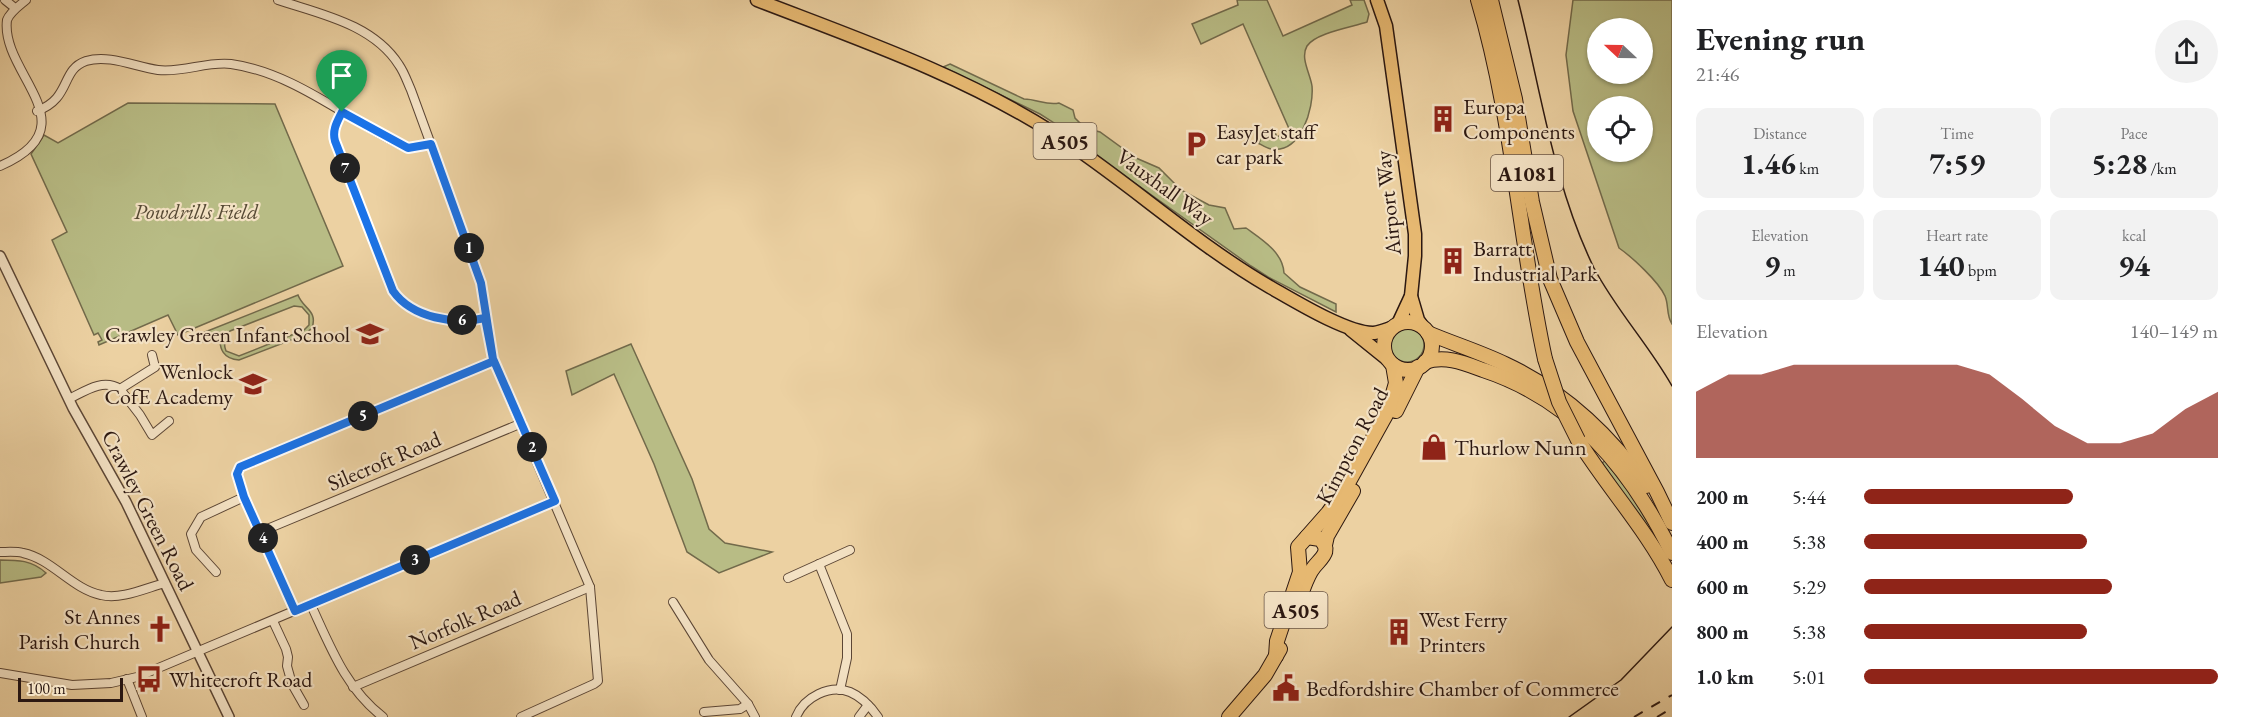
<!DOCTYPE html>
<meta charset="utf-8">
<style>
body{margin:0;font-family:"EB Garamond",serif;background:#f2f2f2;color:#202124;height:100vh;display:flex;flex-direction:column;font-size:22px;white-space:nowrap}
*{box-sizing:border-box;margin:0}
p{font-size:20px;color:#757577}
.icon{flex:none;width:33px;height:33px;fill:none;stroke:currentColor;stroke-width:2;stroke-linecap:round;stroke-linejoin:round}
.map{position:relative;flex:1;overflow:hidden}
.panel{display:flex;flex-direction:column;background:#fff;width:570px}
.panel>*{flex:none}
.needle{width:39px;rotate:292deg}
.controls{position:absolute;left:1587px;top:18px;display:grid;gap:12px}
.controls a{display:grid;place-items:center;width:66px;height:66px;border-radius:50%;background:#fff;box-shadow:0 2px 4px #0004;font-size:30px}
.scale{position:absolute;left:18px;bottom:15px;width:105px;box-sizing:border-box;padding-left:6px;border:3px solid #2c1811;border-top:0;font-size:16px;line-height:21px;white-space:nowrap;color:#2c1811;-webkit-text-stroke:4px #f3e1c3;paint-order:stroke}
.pin{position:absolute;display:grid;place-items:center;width:51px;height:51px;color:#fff;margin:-62px -26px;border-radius:50% 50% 50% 0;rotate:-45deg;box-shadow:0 0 6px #0007}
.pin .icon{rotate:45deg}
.km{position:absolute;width:30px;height:30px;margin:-15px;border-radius:50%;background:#222;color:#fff;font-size:16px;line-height:30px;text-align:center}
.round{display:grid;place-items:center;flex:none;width:63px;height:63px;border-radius:32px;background:#f2f2f2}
.summary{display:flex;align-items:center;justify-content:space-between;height:102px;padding:0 24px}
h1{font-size:33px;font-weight:700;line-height:45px}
.stats{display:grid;grid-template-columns:repeat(3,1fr);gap:9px;height:102px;padding:6px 24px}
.stats div{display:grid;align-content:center;border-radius:12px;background:#f2f2f2;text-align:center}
.stats b{font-size:30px;font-weight:700}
.stats small{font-size:16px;font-weight:400}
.stats p{font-size:16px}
.chart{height:168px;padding:12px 24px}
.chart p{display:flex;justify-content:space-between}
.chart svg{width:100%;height:108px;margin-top:6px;fill:#8f2418;opacity:.7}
ul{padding:0 24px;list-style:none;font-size:20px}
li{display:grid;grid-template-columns:96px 72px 1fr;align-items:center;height:45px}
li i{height:15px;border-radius:8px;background:#8f2418}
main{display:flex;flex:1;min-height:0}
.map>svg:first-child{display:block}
</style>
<main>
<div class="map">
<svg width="1672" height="717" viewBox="0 0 1672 717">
<rect width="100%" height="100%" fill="#ecd1a2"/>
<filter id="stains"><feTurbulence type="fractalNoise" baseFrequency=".00333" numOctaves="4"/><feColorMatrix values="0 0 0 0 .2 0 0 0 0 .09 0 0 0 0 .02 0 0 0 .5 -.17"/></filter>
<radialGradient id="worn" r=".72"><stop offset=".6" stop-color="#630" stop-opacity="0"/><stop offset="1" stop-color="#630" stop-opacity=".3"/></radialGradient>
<g fill="#b8bc85" stroke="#726a4b" stroke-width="1.5" fill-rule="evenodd">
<path d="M1237 0H1267L1283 36 1352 5 1350 0H1364L1369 14 1367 22C1352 27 1315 33 1307 46 1300 58 1310 73 1312 86 1314 108 1301 154 1271 149 1267 148 1262 145 1258 143L1260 141 1259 137 1274 130 1277 137 1290 131 1243 24 1201 44 1192 24 1238 5Z"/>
<path d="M1573 0H1672V324C1666 315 1669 305 1665 296 1659 282 1632 257 1619 248L1573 111 1566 55ZM1598 28H1642V74H1598ZM1598 106H1642V152H1598Z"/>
<path d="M950 64 1024 99C1037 99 1047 106 1059 103L1073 110 1075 118 1085 128 1100 132 1136 158 1159 168 1181 190 1209 205 1225 208 1234 229 1246 228C1261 239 1283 252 1284 273L1300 287 1336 304V312L1268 277 1251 266 1101 159 1059 126 1040 114 943 67Z"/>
<polygon points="128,103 275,104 343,266 178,335 168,315 99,345 98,342 102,340 98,333 94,335 52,240 67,232 31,154 44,135 58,143"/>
<path d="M298 295C303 309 318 310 312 328L304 335 239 360C224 359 218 349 221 335L203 342 200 334ZM294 306 302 307 309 315V325L304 330 239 356 226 351C223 343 224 337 230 331Z"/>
<circle cx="1407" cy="345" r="17"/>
<polygon points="631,344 692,479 709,529 725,543 772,552 719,573 687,552 654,464 614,374 572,395 566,371"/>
<polygon points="1605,461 1633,497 1660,542 1657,544 1602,463"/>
<path d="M0 560C18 560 32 560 46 573L41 577 0 583Z"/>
</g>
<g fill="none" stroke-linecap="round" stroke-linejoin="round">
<defs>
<g id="minor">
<polyline points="5,0 15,8"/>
<path d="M278 0C320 14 373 24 399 65 404 72 407 81 411 90L475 265 481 283 493 359 590 587 598 681 594 684 521 717"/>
<path d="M37 111C72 98 60 70 86 61 109 54 136 67 158 70 183 73 207 61 231 64 296 73 350 122 408 148L431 144"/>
<path d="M342 112C337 122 332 130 335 141L393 291C412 318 455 325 485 318"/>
<path d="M0 166C93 126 0 74 7 20 10 12 19 6 26 0"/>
<polyline points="120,389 140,415 152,435 169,421"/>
<path d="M69 399C85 391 103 378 120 389L155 367 152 355"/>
<polyline points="244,497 237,474 240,467 494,361"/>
<polyline points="260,532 522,423"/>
<path d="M0 552C7 552 16 551 23 553 52 559 72 589 101 595 121 600 146 588 165 583"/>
<polyline points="819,564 847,634 847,658 840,690"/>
<polyline points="216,572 196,550 191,534 201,517 244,497 295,611"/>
<polyline points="788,578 850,550"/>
<polyline points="673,602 709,660 748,704 755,717"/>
<path d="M311 605C330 646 346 689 383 717"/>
<polyline points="273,621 286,649 288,657 287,666 292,684 304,705"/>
<polyline points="0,673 72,685 111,683 137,677 555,501"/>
<polyline points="127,679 142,717"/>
<polyline points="353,687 590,587"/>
<polyline points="704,712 740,709 748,704"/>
<path d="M796 717C804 697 830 684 850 692 862 697 871 707 878 717"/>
<polyline points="859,717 868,705"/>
</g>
<polyline id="tertiary" points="0,256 73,408 126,502 229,717"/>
<g id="primary">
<path d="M757 0C858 39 963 75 1055 134 1129 182 1194 243 1270 287 1293 300 1348 334 1374 333 1380 332 1385 330 1391 328"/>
<polyline points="1377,0 1386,26 1415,234 1415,256 1411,296 1398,324"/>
<polyline points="1411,296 1418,320 1423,327"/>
<polyline points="1351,330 1387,359"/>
</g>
<g id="trunk">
<path d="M1478 0C1513 117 1519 240 1545 359"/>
<polyline points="1491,0 1515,99 1532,202 1550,279 1577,342 1657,492 1672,523"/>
<circle cx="1408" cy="346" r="24"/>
<path d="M1428 333C1454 344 1480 352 1505 364 1563 391 1609 434 1646 486"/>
<path d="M1425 362C1445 355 1464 363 1483 370 1574 400 1631 469 1672 553"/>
<polyline points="1396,411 1418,367"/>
<path d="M1578 440C1608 488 1647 530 1672 580"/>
<polyline points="1325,545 1327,536 1353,491"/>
<path d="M1303 589C1306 581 1309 573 1314 567 1322 557 1332 551 1320 539L1307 537"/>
<polyline points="1276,656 1277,641 1300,572 1298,547 1328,513 1343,492 1388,411 1396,383 1393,365"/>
<polyline points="1229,717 1265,675 1280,649"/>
</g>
</defs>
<use href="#minor" stroke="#5c4635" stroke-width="10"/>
<use href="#tertiary" stroke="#5c4635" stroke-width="12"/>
<use href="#primary" stroke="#2c1811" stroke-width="15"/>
<use href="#trunk" stroke="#2c1811" stroke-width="16"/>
<use href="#minor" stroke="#f3e1c3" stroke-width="8"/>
<use href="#tertiary" stroke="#f3e1c3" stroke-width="9"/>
<use href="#primary" stroke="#e6b871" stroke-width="12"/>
<use href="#trunk" stroke="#e6b871" stroke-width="14"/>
<g stroke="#2c1811" stroke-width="1.5">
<path d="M1518 0C1541 90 1553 184 1594 268 1616 310 1649 345 1672 386"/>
<polyline points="1569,717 1621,680 1672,627"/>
</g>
<g stroke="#2c1811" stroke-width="2" stroke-dasharray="10 10" stroke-linecap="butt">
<polyline points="1634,717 1672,695"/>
<polyline points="1657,717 1672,708"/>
</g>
<defs>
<polyline id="trunk-bridge" points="1545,359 1559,402 1578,440"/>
</defs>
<use href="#trunk-bridge" stroke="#2c1811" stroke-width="16" stroke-linecap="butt"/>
<use href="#trunk-bridge" stroke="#e6b871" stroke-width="14"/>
</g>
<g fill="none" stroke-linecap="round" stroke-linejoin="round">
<defs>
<path id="route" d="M342 112 408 148 431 144 481 283 493 359 494 361 555 501 295 611 244 497 237 474 240 467 494 361 493 359 485 318C455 325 412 318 393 291L335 141C332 130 337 122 342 112"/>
</defs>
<use href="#route" stroke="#fff" stroke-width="12"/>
<use href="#route" stroke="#1a73e8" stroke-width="8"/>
</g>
<defs>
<symbol id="building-bare" viewBox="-9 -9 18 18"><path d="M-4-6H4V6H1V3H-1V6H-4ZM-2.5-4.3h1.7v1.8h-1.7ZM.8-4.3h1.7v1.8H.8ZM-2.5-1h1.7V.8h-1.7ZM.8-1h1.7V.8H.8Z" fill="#8f2418" stroke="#f3e1c3" stroke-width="2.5" paint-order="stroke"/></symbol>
<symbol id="parking-bare" viewBox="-9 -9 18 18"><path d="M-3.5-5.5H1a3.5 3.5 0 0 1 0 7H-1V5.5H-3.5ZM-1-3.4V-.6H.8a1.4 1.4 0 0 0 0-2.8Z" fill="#8f2418" stroke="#f3e1c3" stroke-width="2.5" paint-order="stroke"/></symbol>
<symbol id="school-bare" viewBox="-9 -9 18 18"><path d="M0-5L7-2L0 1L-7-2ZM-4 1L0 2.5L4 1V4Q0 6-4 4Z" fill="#8f2418" stroke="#f3e1c3" stroke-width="2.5" paint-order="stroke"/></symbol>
<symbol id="shop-bare" viewBox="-9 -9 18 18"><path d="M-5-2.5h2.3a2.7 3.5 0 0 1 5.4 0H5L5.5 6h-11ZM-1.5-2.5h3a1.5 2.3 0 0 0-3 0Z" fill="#8f2418" stroke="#f3e1c3" stroke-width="2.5" paint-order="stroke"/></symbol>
<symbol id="church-bare" viewBox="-9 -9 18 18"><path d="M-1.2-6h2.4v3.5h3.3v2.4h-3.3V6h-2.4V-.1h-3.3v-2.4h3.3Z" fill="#8f2418" stroke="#f3e1c3" stroke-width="2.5" paint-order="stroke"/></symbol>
<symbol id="bus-bare" viewBox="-9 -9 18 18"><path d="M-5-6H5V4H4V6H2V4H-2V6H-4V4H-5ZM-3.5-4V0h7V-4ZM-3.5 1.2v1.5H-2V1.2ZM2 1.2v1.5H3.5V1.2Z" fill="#8f2418" stroke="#f3e1c3" stroke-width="2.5" paint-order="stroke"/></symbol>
<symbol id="civic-bare" viewBox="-9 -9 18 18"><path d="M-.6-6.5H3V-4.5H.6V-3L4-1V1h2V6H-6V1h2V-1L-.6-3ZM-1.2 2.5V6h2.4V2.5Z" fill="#8f2418" stroke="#f3e1c3" stroke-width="2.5" paint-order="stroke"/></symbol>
</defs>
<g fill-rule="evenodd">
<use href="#building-bare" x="1424" y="100" width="38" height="38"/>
<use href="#parking-bare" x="1177" y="125" width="38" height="38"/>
<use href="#building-bare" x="1434" y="242" width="38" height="38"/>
<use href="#school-bare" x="351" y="315" width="38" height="38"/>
<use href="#school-bare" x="234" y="365" width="38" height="38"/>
<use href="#shop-bare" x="1415" y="428" width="38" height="38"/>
<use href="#church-bare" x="141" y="610" width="38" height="38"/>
<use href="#building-bare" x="1380" y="613" width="38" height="38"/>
<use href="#bus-bare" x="130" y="660" width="38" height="38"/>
<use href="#civic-bare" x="1267" y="669" width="38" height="38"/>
</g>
<g text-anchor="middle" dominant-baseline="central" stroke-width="4.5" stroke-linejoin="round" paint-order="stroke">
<g fill="#f3e1c3" stroke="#685446" stroke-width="1.5">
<rect x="1033.5" y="123" width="63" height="36" rx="4.5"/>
<rect x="1491" y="155" width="72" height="36" rx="4.5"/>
<rect x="1264.5" y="592" width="63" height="36" rx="4.5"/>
</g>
<g font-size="21" font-weight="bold" fill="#2c1811">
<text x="1065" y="141">A505</text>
<text x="1527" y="173">A1081</text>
<text x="1296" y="610">A505</text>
</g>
<g font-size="22" fill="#2c1811" stroke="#f3e1c3" text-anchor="start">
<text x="1463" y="106">Europa<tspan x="1463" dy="25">Components</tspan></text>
<text x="1216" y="131">EasyJet staff<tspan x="1216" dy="25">car park</tspan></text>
<text x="1473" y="248">Barratt<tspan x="1473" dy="25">Industrial Park</tspan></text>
<text x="350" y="334" text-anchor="end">Crawley Green Infant School</text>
<text x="233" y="371" text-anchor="end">Wenlock<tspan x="233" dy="25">CofE Academy</tspan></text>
<text x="1454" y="447">Thurlow Nunn</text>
<text x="140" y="616" text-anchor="end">St Annes<tspan x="140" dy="25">Parish Church</tspan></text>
<text x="1419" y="619">West Ferry<tspan x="1419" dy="25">Printers</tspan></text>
<text x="169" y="679">Whitecroft Road</text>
<text x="1306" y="688">Bedfordshire Chamber of Commerce</text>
</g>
<g font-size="22" fill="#2c1811" stroke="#f3e1c3">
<text transform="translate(1165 187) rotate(36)">Vauxhall Way</text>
<text transform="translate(1388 203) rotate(-96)">Airport Way</text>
<text transform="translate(1352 446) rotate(-62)">Kimpton Road</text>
<text transform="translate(384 461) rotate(-23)">Silecroft Road</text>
<text transform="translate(148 510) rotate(63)">Crawley Green Road</text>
<text transform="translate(465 620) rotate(-23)">Norfolk Road</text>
</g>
<g font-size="22" font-style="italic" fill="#564934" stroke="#f3e1c3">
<text x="196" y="211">Powdrills Field</text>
</g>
</g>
<rect width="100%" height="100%" filter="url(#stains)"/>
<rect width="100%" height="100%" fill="url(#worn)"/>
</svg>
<div class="controls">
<a><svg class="needle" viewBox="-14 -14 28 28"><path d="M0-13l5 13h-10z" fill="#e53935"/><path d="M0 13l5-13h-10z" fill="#757577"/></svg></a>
<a><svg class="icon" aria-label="locate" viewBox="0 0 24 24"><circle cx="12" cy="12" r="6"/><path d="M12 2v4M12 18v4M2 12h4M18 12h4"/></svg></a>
</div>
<div class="scale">100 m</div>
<div class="pin" style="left:342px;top:112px;background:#1e9e55"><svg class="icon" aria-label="arrive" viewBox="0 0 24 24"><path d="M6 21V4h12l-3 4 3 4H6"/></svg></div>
<b class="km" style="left:469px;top:248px">1</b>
<b class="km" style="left:532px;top:447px">2</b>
<b class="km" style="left:415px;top:560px">3</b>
<b class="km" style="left:263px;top:538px">4</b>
<b class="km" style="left:363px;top:416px">5</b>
<b class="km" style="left:462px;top:320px">6</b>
<b class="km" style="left:345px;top:168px">7</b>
</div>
<section class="panel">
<div class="summary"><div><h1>Evening run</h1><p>21:46</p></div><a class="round"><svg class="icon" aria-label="share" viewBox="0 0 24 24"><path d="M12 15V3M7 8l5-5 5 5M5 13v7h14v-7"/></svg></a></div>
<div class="stats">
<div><p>Distance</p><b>1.46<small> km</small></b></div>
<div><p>Time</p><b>7:59</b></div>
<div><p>Pace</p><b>5:28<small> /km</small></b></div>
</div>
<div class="stats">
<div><p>Elevation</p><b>9<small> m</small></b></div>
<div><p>Heart rate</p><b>140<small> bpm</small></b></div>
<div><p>kcal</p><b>94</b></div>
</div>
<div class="chart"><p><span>Elevation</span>140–149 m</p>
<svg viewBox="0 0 160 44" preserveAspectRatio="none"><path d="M0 44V17L10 10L20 10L30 6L40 6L50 6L60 6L70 6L80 6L90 10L100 20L110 31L120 38L130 38L140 34L150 24L160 17V44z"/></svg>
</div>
<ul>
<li><b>200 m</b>5:44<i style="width:59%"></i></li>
<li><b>400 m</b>5:38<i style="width:63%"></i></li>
<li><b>600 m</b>5:29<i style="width:70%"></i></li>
<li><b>800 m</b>5:38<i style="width:63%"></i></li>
<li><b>1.0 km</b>5:01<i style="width:100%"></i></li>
</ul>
</section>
</main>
